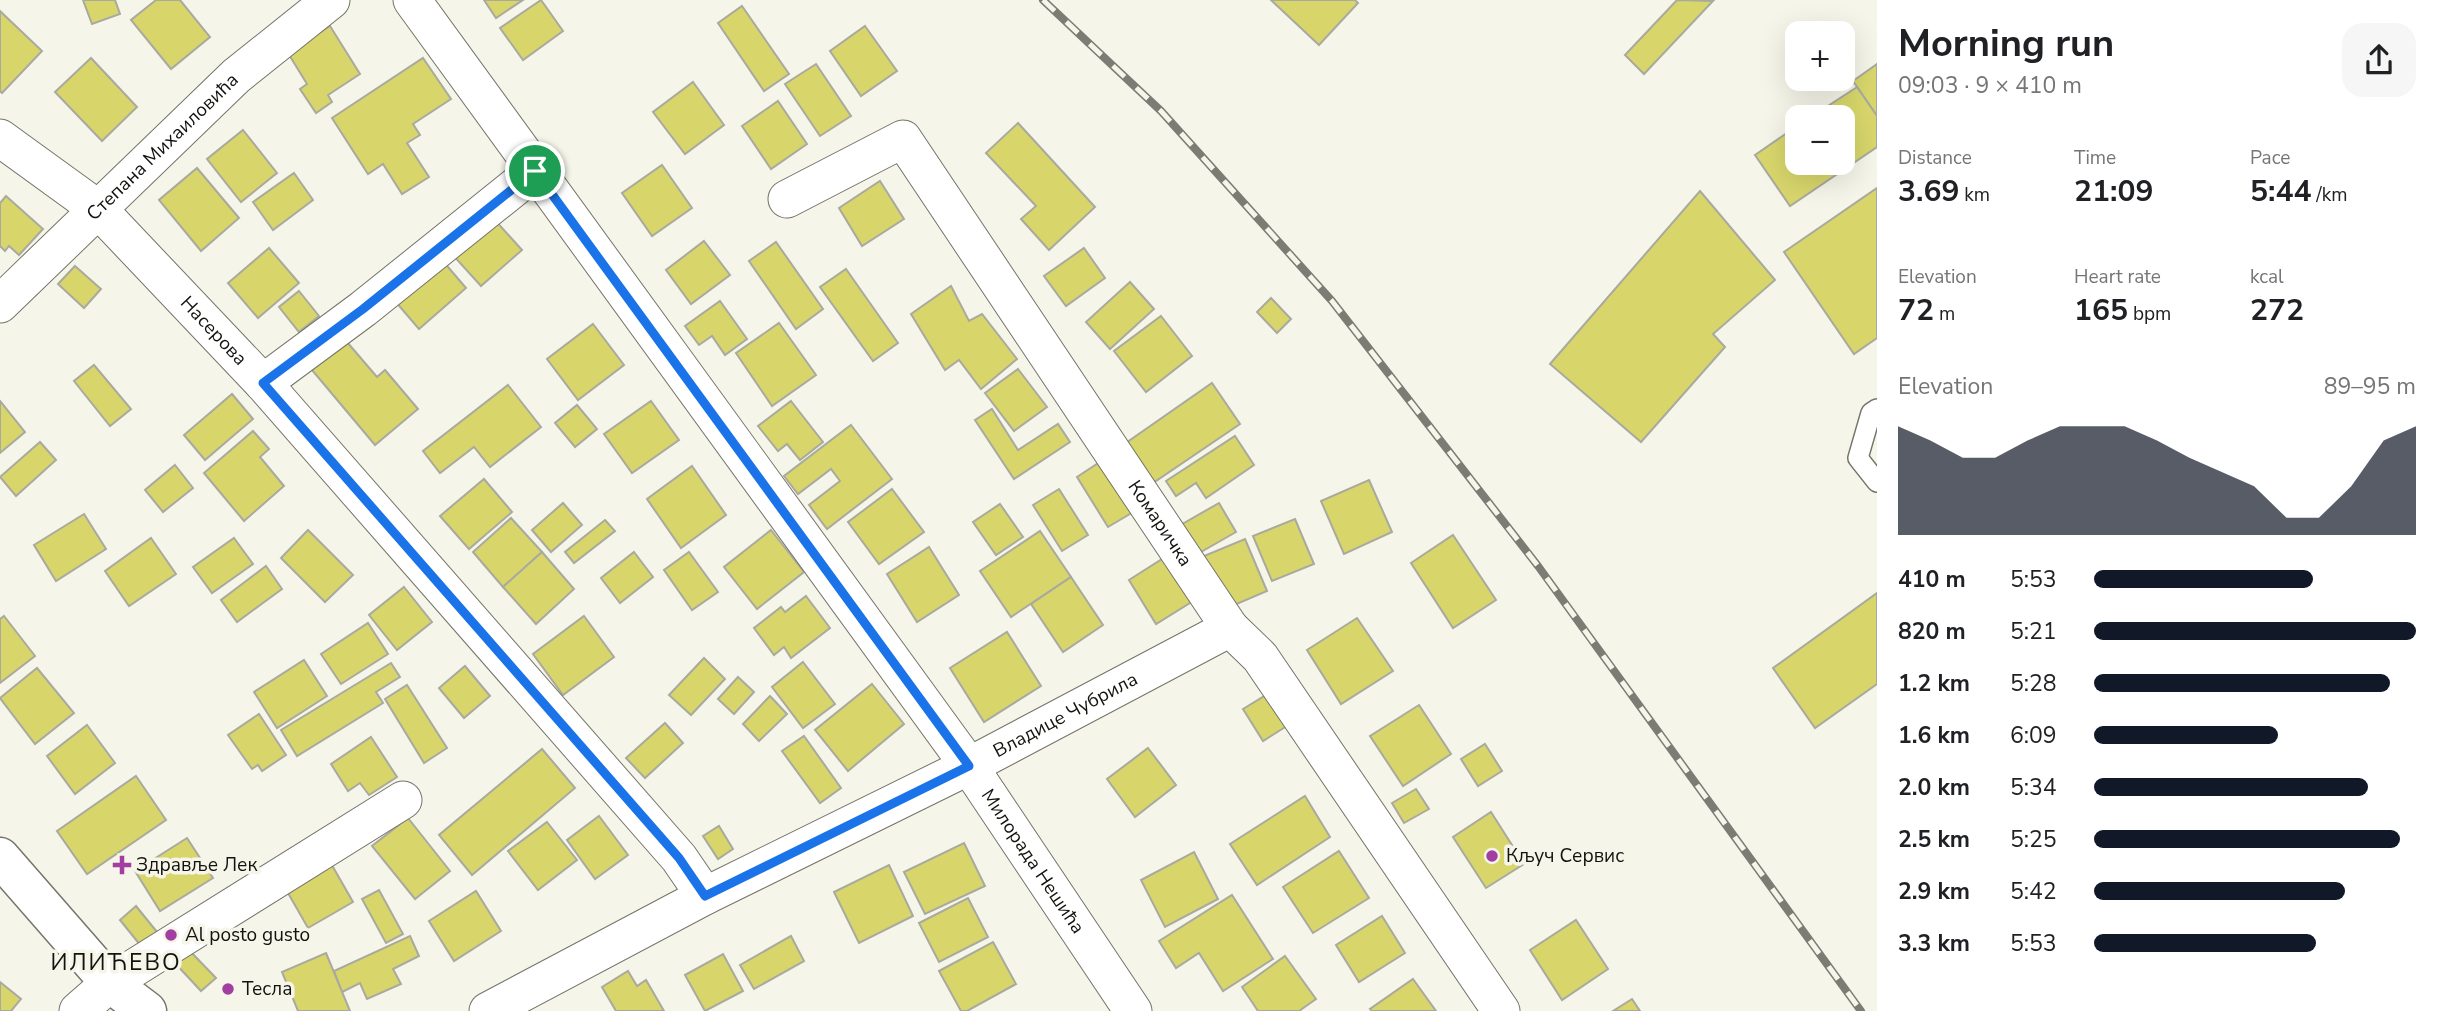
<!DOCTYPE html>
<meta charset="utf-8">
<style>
body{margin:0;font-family:"Nunito Sans",sans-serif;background:#f6f6f6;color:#202124;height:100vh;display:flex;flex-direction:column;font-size:26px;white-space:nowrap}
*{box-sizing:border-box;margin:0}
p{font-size:23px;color:#757577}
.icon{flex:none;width:38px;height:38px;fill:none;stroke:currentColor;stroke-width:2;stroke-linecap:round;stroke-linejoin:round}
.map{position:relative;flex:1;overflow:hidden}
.side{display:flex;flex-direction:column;background:#fff;width:560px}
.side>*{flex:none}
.tools{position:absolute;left:1785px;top:21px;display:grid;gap:14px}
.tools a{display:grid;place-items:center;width:70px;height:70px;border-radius:14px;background:#fff;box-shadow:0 7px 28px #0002;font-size:35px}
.pin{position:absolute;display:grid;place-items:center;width:60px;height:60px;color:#fff;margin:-30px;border:4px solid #fff;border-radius:50%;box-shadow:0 2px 7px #0007}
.round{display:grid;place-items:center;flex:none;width:74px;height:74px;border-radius:21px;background:#f6f6f6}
.summary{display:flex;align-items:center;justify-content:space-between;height:119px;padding:0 21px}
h1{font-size:38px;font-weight:700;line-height:52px}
.metrics{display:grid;grid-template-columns:repeat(3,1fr);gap:10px;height:119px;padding:7px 21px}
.metrics div{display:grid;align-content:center}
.metrics b{font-size:30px;font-weight:700}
.metrics small{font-size:19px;font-weight:400}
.metrics p{font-size:19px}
.chart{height:196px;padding:14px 21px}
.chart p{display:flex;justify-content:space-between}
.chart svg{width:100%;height:126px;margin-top:7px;fill:#111827;opacity:.7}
ul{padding:0 21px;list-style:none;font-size:23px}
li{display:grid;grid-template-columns:112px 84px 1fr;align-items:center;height:52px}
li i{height:18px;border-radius:9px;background:#111827}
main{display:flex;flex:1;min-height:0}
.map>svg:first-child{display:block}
</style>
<main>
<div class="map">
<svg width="1877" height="1011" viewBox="0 0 1877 1011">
<rect width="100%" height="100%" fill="#f5f5e9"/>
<g fill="#d8d66b" stroke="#a9aa9e" stroke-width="2">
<polygon points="83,0 115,0 120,14 92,24"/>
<polygon points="156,0 180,0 210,37 171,69 131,20"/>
<polygon points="484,0 523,0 496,18"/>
<polygon points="541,0 563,31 523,60 500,28"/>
<polygon points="1271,0 1355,0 1358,3 1319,45"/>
<polygon points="1677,0 1713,1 1644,74 1625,55"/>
<polygon points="742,6 789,74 764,91 718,23"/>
<polygon points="0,11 42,51 2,93 0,91"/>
<polygon points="330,26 360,74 328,95 332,102 316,113 300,89 307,84 288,53"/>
<polygon points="865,26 897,71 861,96 830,51"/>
<polygon points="91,58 137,107 102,141 55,92"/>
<polygon points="423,58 451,99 413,124 420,135 407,143 429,177 402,194 383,164 368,174 332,118"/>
<polygon points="816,64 851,116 820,136 785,84"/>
<polygon points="1877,64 1877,116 1853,81"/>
<polygon points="693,82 724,125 685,154 653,112"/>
<polygon points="1857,87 1877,116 1877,147 1790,206 1755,155 1797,126 1797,163 1843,163 1843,117 1811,117"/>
<polygon points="778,101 807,144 771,169 742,126"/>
<polygon points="1018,123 1095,207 1049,250 1021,219 1036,206 986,153"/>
<polygon points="243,130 277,173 241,202 207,159"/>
<polygon points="662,165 692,208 652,236 622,193"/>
<polygon points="197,168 239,218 201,251 159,200"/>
<polygon points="294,173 313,200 273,230 253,202"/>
<polygon points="880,181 904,219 862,246 839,208"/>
<polygon points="1877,188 1877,338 1854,354 1784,252"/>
<polygon points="1700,191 1775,280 1713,334 1725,347 1641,442 1550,364"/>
<polygon points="6,196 43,229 19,255 9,246 5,251 0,246 0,203"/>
<polygon points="493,218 522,250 481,286 452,254"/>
<polygon points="704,241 730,275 691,304 666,270"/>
<polygon points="776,242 823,309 796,329 749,261"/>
<polygon points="269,248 299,283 258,318 228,283"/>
<polygon points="1084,248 1105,278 1066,306 1044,276"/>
<polygon points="442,260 466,288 419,329 395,301"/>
<polygon points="75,266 101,289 84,308 58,284"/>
<polygon points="846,269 898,343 873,361 820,287"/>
<polygon points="1130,282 1154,309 1110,349 1086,322"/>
<polygon points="951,286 969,321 982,314 1017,359 981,389 959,360 945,370 911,314"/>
<polygon points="299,291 319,316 299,332 279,307"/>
<polygon points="1271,298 1291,319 1277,333 1257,312"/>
<polygon points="720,301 747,339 725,355 712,336 699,345 685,326"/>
<polygon points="1161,316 1192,356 1146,392 1114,351"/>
<polygon points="779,323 816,375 772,406 736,353"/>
<polygon points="593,324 624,365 578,400 547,359"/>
<polygon points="341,335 377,377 385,370 418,409 375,445 307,364"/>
<polygon points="94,365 131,409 110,426 74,381"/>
<polygon points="1018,369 1047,407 1014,431 985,393"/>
<polygon points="1212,383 1240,424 1150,485 1123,445"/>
<polygon points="508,385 541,427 490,467 474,447 440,473 423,451"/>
<polygon points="232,394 253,419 205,460 184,435"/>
<polygon points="0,401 25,432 0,453"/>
<polygon points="651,401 679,440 632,473 604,434"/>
<polygon points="791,401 823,442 800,460 787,444 778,451 758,426"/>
<polygon points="577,405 597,429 575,447 555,423"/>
<polygon points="992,409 1018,450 1058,424 1070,442 1014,479 975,420"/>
<polygon points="851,425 892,479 827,529 809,505 840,481 831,469 798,494 784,476"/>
<polygon points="253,431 269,449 260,457 284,486 244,521 204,473"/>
<polygon points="1235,436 1254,465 1206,498 1196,483 1176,496 1166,481"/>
<polygon points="40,442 56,460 16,496 0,477"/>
<polygon points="1103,460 1135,511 1108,527 1077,477"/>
<polygon points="175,465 193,488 163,512 145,490"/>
<polygon points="692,466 726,515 681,548 647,499"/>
<polygon points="484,479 512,512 469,549 440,516"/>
<polygon points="1369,480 1392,532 1344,554 1321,501"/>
<polygon points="892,489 924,532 879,564 848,522"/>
<polygon points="1059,489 1088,535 1062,551 1033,505"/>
<polygon points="563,503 582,525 551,552 532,530"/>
<polygon points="1219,503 1236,532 1194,556 1177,527"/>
<polygon points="1000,504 1023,537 996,555 973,522"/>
<polygon points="84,514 106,549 56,581 34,545"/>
<polygon points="511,518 542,552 503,587 473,552"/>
<polygon points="1295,519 1314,564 1272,581 1253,536"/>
<polygon points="605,520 615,531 574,563 565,552"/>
<polygon points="308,530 353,575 325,602 281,558"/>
<polygon points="771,530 804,572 757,609 724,567"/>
<polygon points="1040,531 1071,577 1011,617 980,571"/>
<polygon points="1453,535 1496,600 1453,628 1411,563"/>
<polygon points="151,538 176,574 129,606 105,571"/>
<polygon points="234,538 253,564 212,593 193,567"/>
<polygon points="1245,539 1267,591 1225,609 1204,556"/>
<polygon points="929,547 959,595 917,622 887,574"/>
<polygon points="542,552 574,589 536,624 503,587"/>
<polygon points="634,552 653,577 620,603 601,578"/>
<polygon points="689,552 718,592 692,610 664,570"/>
<polygon points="1170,554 1198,598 1156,624 1129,580"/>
<polygon points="266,566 282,589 237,622 221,600"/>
<polygon points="1071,577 1103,625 1063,652 1031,604"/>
<polygon points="404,587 432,622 397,650 369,615"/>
<polygon points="1877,593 1877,684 1815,728 1773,668"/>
<polygon points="806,596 830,628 791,658 784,647 774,655 754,628 781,607 785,612"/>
<polygon points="4,616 35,656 0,683 0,619"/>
<polygon points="584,616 614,657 563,695 533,654"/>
<polygon points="1357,618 1393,671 1341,704 1307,650"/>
<polygon points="368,623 388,654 341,684 321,654"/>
<polygon points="1007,632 1041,686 984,722 950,668"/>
<polygon points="704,658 725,679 691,715 669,695"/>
<polygon points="304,660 327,696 277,728 254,692"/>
<polygon points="803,662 835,704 803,728 772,687"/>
<polygon points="391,663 400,677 376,692 383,703 297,756 281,730"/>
<polygon points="465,666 490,696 464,718 439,688"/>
<polygon points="37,668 74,713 35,744 0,698"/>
<polygon points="738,677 754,692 734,714 718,699"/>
<polygon points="872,684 904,724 848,771 815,730"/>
<polygon points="407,685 447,748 424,763 385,699"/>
<polygon points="1271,692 1290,724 1263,741 1243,709"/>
<polygon points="770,696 787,714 759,741 743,724"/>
<polygon points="1419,705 1451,754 1403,786 1370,736"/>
<polygon points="259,714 286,755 262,771 258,765 252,769 228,735"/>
<polygon points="665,723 683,743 645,778 626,758"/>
<polygon points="87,725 115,763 75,794 47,756"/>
<polygon points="804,736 841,788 820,803 782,751"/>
<polygon points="371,737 397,777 369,795 360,783 348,791 331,764"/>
<polygon points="1485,744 1502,771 1478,786 1461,759"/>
<polygon points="1148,748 1176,785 1135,817 1107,779"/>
<polygon points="542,749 575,788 472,875 439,835"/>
<polygon points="136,776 166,820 87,874 57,831"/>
<polygon points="1416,789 1429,809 1404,823 1392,803"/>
<polygon points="1305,796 1330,837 1257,885 1230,844"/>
<polygon points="1491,812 1524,864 1486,888 1453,837"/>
<polygon points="599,816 628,855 595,879 567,840"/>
<polygon points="408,818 450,871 415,899 372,846"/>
<polygon points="547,822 577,860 538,890 508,851"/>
<polygon points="719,826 733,849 718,859 703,836"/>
<polygon points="187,838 213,878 160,911 135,871"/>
<polygon points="964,843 985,886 925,914 904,872"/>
<polygon points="1339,851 1369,898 1313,933 1283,887"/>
<polygon points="1194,852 1218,899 1165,927 1141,880"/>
<polygon points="329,860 353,902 308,928 284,886"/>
<polygon points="889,865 913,916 859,943 834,892"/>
<polygon points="379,890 403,934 386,943 362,899"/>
<polygon points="476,891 501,931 454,961 429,921"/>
<polygon points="1232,895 1273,959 1223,991 1199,953 1176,968 1159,941"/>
<polygon points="968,898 988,937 939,962 919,923"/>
<polygon points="136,906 157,932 141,946 120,920"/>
<polygon points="1382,916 1405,953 1359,982 1336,945"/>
<polygon points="1576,920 1608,969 1562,1000 1530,950"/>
<polygon points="410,936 419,956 393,969 401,984 367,999 360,983 342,992 334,971"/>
<polygon points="791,936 804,961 754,989 740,965"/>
<polygon points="993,942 1016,984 967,1011 961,1011 939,971"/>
<polygon points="187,948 216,978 201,991 173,961"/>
<polygon points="326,953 350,1011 298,1011 282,972"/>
<polygon points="723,954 743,991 705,1011 685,975"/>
<polygon points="1285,956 1316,999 1299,1011 1258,1011 1242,987"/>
<polygon points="628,971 637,986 646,980 664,1011 616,1011 602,987"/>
<polygon points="1413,979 1436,1011 1372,1011 1370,1009"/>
<polygon points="0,982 21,999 11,1011 0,1011"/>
<polygon points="1632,999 1640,1011 1613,1011"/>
</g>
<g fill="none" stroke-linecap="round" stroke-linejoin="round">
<defs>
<polyline id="service" points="1877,409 1871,413 1858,458 1877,482"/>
<g id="minor">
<path id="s1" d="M412 0 969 766 1133 1011"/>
<path id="s2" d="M0 138 98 209 263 383 679 858 705 896"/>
<path id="s3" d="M787 199 903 139 1230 628 1260 657 1501 1011"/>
<path id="s4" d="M0 304 236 76 331 0"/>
<polyline points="263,383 363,309 535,171"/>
<polyline points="78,1011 110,983 403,800"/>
<path id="s5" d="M488 1011 705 896 969 766 1230 628"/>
</g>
<polyline id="tertiary" points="0,857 110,983 147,1011"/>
</defs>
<use href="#service" stroke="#747469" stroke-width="22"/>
<use href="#minor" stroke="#747469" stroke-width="39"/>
<use href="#tertiary" stroke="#747469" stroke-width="41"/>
<use href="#service" stroke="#fff" stroke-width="19"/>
<use href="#minor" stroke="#fff" stroke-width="37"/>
<use href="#tertiary" stroke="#fff" stroke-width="38"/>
<defs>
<polyline id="rail" points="1043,0 1161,111 1332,301 1538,566 1861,1011"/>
</defs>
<use href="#rail" stroke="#7c7c74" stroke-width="8"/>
<use href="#rail" stroke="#f5f5e9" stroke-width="5" stroke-dasharray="16" stroke-linecap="butt"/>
</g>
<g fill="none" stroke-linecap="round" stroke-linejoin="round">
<defs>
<polygon id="route" points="535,171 969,766 705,896 679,858 263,383 363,309"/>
</defs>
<use href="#route" stroke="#fff" stroke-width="14"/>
<use href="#route" stroke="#1a73e8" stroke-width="9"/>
</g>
<g fill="#a23ea2" stroke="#f5f5e9" stroke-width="2.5">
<circle cx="1492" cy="856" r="7"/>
<path d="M118.5 854.5h7v7h7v7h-7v7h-7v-7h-7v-7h7z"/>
<circle cx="171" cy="935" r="7"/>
<circle cx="228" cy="989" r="7"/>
</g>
<g text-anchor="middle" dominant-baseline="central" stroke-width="7" stroke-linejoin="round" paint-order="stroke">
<g font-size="19" fill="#12120e" stroke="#f5f5e9">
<text stroke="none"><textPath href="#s4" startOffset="226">Степана Михаиловића</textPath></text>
<text stroke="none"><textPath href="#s2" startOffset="289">Насерова</textPath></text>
<text stroke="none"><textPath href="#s3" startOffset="593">Комаричка</textPath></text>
<text stroke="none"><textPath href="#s5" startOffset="649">Владице Чубрила</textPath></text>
<text stroke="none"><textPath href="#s1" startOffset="1062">Милорада Нешића</textPath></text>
</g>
<g font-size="19" fill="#12120e" stroke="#f5f5e9" text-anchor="start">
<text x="1506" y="856">Кључ Сервис</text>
<text x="136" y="865">Здравље Лек</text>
<text x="185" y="935">Al posto gusto</text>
<text x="242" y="989">Тесла</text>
</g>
<g font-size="23" letter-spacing="2" fill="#12120e" stroke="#f5f5e9">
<text x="116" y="962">ИЛИЋЕВО</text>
</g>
</g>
</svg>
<div class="tools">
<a>+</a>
<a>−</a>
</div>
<div class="pin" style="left:535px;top:171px;background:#1e9e55"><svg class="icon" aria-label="arrive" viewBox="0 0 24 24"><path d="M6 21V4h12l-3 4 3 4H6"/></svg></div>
</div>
<section class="side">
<div class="summary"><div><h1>Morning run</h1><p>09:03 · 9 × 410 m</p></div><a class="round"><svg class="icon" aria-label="share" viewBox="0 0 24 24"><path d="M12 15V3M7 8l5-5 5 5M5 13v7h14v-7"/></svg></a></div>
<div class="metrics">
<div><p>Distance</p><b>3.69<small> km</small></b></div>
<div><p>Time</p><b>21:09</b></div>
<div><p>Pace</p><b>5:44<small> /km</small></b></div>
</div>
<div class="metrics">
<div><p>Elevation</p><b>72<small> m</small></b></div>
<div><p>Heart rate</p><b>165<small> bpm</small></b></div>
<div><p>kcal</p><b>272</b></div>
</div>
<div class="chart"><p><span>Elevation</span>89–95 m</p>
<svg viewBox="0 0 160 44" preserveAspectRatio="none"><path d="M0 44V6L10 11L20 17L30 17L40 11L50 6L60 6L70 6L80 11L90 17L100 22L110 27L120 38L130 38L140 27L150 11L160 6V44z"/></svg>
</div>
<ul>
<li><b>410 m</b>5:53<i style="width:68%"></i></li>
<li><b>820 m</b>5:21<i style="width:100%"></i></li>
<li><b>1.2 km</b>5:28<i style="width:92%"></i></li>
<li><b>1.6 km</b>6:09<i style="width:57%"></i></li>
<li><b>2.0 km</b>5:34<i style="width:85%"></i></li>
<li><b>2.5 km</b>5:25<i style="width:95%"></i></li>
<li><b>2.9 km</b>5:42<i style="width:78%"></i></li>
<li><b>3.3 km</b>5:53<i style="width:69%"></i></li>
</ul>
</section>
</main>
